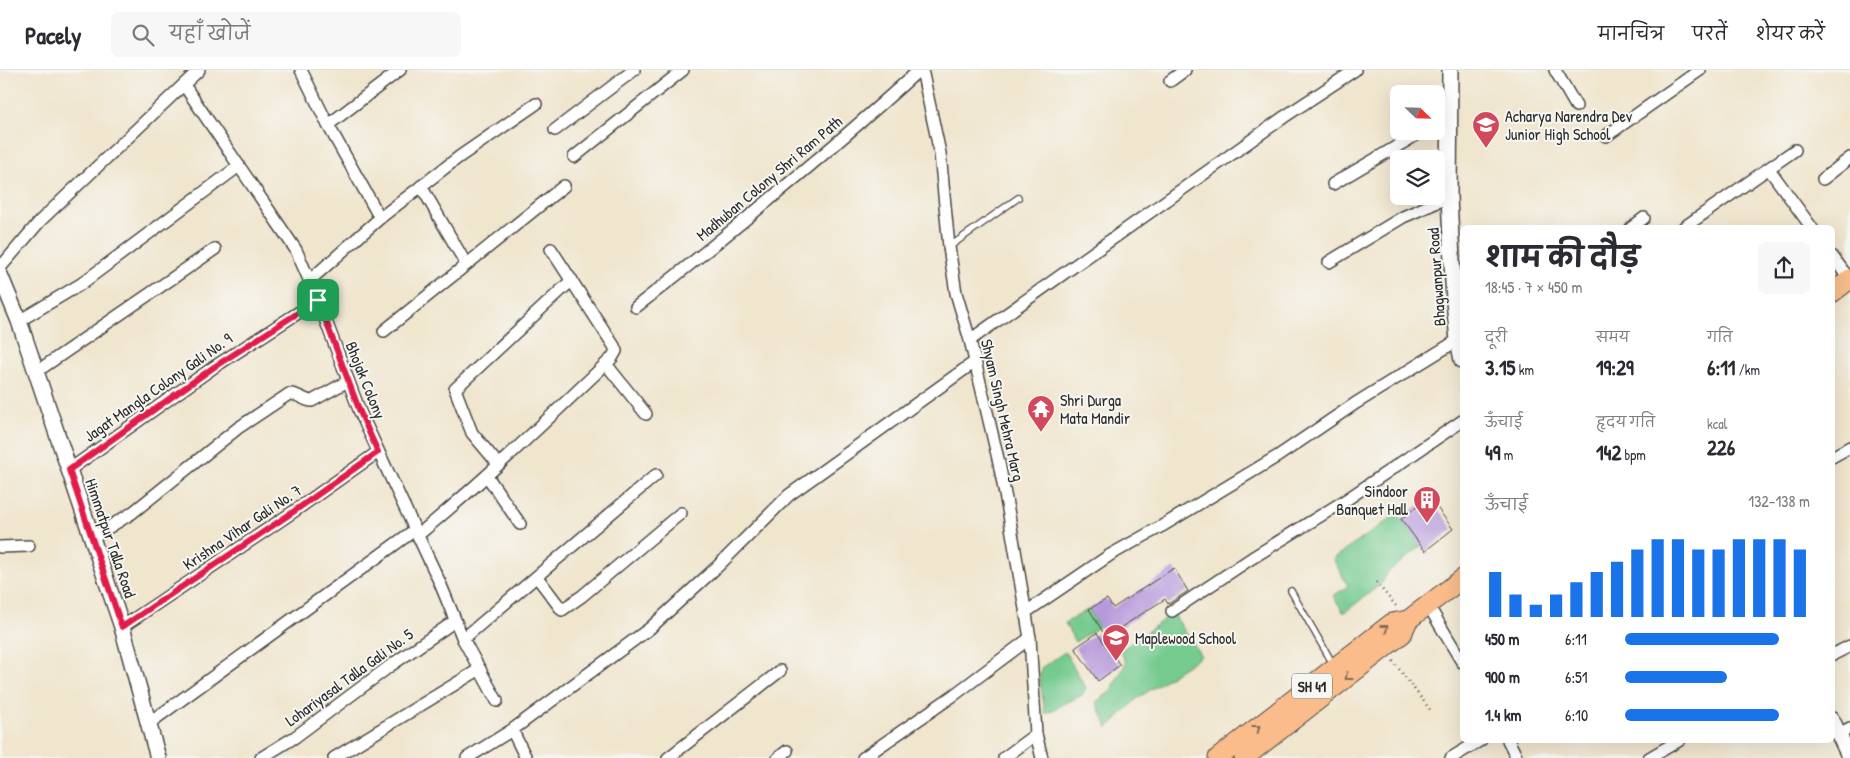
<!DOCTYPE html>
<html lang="hi">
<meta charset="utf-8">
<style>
body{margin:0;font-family:"Patrick Hand","Playpen Sans Deva",sans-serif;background:#f7f7f7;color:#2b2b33;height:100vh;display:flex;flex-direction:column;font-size:19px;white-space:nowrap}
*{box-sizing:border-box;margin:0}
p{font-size:16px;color:#7c7c81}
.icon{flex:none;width:28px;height:28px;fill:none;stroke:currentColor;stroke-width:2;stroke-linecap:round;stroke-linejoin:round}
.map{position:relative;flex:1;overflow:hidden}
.side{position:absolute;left:1460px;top:155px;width:375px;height:518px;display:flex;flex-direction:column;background:#fff;border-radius:8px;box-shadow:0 5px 20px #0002}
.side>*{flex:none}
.needle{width:32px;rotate:113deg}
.buttons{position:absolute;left:1390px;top:15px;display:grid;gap:10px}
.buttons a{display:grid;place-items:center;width:55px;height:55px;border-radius:8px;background:#fff;box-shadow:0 5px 20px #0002;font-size:25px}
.pin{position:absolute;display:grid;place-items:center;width:42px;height:42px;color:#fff;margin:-21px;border-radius:10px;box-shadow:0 2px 8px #0006}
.round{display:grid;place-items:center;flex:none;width:52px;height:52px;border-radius:8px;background:#f7f7f7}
.head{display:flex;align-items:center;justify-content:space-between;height:85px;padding:0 25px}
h1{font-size:28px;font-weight:700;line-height:38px}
.stats{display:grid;grid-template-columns:repeat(3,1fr);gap:8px;height:85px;padding:5px 25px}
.stats div{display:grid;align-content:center}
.stats b{font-size:21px;font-weight:700}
.stats small{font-size:14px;font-weight:400}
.stats p{font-size:14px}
.chart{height:140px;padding:10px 25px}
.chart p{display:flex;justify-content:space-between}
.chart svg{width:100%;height:90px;margin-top:5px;stroke:#1a73e8;stroke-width:6}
ul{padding:0 25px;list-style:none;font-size:16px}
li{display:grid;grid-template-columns:80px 60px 1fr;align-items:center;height:38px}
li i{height:12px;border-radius:6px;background:#1a73e8}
header{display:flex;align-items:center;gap:30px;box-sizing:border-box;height:70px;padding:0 25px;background:#fff;border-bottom:1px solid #e1e1e2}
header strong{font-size:24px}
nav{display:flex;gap:28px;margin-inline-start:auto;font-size:18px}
.search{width:350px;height:45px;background:#f7f7f7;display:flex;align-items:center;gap:12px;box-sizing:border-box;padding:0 18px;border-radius:8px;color:#7c7c81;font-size:19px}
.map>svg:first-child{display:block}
</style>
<header>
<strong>Pacely</strong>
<div class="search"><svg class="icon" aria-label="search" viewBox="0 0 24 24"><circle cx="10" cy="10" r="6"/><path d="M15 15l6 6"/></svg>यहाँ खोजें</div>
<nav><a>मानचित्र</a><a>परतें</a><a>शेयर करें</a></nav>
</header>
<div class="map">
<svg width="1850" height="688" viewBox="0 0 1850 688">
<rect width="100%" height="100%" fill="#f6f6f2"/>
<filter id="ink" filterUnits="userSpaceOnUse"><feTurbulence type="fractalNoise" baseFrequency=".02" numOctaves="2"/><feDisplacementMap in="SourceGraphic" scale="10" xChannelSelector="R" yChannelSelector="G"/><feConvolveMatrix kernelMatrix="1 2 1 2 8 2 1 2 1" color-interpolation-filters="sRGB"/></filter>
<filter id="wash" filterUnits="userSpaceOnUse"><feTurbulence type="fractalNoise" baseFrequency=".0096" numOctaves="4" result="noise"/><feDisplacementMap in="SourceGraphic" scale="20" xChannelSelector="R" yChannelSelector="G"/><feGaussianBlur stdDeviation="1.12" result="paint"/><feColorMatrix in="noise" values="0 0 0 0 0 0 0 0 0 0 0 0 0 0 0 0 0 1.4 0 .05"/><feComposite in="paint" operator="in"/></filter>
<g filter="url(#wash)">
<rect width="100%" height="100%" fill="#f0e5cd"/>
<g fill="#75ca8e" stroke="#507a5c">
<polygon points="1397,444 1422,476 1388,502 1382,513 1344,543 1333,526 1348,516 1333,489"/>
<polygon points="1089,539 1099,557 1075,572 1065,553"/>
<polygon points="1173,543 1201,586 1138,628 1108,658 1096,632 1110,622 1126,593 1120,581"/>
<polygon points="1065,582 1086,618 1082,625 1045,644 1040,610 1041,598"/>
</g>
<g id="blocks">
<g fill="#b799db">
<polygon points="1429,427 1453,459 1425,481 1401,449"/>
<polygon points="1174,498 1188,521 1168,534 1165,529 1106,567 1089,539 1107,529 1113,538"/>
<polygon points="1097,563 1120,595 1098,611 1075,578"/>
</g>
</g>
</g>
<g filter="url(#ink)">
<use href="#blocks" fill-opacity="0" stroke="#494743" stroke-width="1"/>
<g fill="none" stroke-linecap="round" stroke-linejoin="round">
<defs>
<g id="service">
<polyline points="949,177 1018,128"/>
<polyline points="1291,521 1333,594"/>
</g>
<g id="minor">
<polyline points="301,0 328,55 380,148"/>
<polyline points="922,0 940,83 949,177 956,223 970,270 999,393 1009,445 1030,568 1036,664 1042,688"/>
<polyline points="1555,0 1576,36"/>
<polyline points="1170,11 1185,0"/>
<polyline points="184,15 296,180 318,230 360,342 440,513 463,569 497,631"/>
<polyline points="1436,54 1449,46"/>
<polyline points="328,55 400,0"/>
<polyline points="555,60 634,0"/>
<polyline points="1606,66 1700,0"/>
<polyline points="574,87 683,0"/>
<polyline points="1769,99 1812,158"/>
<polyline points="1823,109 1850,88"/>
<polyline points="1333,114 1423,61"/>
<polyline points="421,116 466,194"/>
<polyline points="1631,158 1644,148"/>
<polyline points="1683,158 1795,80"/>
<polyline points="1832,186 1850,210"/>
<polyline points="1329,192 1403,147 1449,127"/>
<polyline points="0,198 40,151 199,0"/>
<polyline points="309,211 380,148 459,87 536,34"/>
<path d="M636 237C733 161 828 83 919 0"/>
<polyline points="19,251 81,214 239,96"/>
<polyline points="384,261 564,116"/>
<polyline points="970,270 1284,47 1355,0"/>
<polyline points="606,294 646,344"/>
<polyline points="36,302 215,179"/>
<polyline points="1832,387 1850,377"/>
<polyline points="498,394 472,363 455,319 572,210"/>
<polyline points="69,400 214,297 318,230"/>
<polyline points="487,406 520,454"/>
<path d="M418 465C486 409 549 348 612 288L616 281 614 276 551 179"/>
<path d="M93 467 132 443 238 358 289 324C298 323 304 331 312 331L348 311"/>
<polyline points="0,477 29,476"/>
<polyline points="537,507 562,540 582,526 681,443"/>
<polyline points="1428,535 1462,592"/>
<polyline points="1172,541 1252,488 1346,430 1462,351"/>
<polyline points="1026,542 1110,485 1162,456 1278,386 1356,333 1458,270"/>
<polyline points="122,557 293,442 378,382"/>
<polyline points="463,569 656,405"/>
<polyline points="1832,585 1850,576"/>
<polyline points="148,654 416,459"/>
<polyline points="512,660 526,688"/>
<polyline points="1839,664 1850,658"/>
<polyline points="1508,670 1517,688"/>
<polyline points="261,688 295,667 390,596 455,551"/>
<polyline points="334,688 480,599"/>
<polyline points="467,688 512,660 649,559 717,497 789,425 976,291"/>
<polyline points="668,688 780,601"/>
<polyline points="778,688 787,681"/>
<polyline points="863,688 954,625 1030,568"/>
<polyline points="1004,688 1036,664"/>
<polyline points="1451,688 1481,670"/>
<polyline points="1649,688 1680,670"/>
</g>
<g id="tertiary">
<polyline points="1450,0 1449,127 1454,232 1458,270 1462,290"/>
<polyline points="0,205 19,251 122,557 158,688"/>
<polyline points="1832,650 1850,688"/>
</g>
<g id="primary">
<polyline points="1832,223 1850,209"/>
<polyline points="1218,688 1392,553 1408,550 1462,509"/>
<polyline points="1244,688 1402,564 1408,550"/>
</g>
</defs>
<use href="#service" stroke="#494743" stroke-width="8"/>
<use href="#minor" stroke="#494743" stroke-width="14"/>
<use href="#tertiary" stroke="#494743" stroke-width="18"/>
<use href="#primary" stroke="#494743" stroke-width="21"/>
<g stroke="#494743" stroke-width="2.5" stroke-dasharray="1 4" stroke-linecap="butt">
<polyline points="1376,512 1396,536"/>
<polyline points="1393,591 1431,641"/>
</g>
<use href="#service" stroke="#fff" stroke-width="5.5"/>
<use href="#minor" stroke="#fff" stroke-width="11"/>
<use href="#tertiary" stroke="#fff" stroke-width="15"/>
<use href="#primary" stroke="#f9bc8a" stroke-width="19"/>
</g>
<defs><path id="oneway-chevron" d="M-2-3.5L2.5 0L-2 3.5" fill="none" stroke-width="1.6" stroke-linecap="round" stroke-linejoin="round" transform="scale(1.25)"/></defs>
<g stroke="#886c56">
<use href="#oneway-chevron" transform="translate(1385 558) rotate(-38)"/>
<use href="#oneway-chevron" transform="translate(1348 607) rotate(142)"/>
<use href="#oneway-chevron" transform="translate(1257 658) rotate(-38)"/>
</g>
</g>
<g fill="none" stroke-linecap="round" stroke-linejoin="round" filter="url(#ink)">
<defs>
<polygon id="route" points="318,230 360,342 378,382 293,442 122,557 69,400 214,297"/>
</defs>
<use href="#route" stroke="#fff" stroke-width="10"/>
<use href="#route" stroke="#e11d48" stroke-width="6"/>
</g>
<defs>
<symbol id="school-pin" viewBox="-11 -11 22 30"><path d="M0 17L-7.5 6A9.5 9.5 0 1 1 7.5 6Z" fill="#d1495b" stroke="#f6f6f2"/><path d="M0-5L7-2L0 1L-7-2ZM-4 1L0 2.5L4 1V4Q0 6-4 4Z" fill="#fff"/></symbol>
<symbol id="temple-pin" viewBox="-11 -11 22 30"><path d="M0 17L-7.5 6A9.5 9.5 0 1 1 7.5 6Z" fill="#d1495b" stroke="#f6f6f2"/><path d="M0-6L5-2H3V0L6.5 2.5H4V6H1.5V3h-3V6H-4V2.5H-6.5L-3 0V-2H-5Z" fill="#fff"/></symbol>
<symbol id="building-pin" viewBox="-11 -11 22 30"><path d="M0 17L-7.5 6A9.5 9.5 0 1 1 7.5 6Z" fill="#d1495b" stroke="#f6f6f2"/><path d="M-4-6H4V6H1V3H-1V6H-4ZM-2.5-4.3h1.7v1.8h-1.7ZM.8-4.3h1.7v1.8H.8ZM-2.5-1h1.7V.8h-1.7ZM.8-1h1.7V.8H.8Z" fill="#fff"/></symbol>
</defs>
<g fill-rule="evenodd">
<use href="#school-pin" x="1470" y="39" width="32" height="43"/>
<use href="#temple-pin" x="1025" y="323" width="32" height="43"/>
<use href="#building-pin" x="1411" y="414" width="32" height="43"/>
<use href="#school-pin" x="1100" y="552" width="32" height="43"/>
</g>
<g text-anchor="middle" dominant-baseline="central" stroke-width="4" stroke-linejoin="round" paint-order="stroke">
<rect fill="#f6f6f2" stroke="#686867" stroke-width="1" x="1292" y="603.5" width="40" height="25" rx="4"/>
<g font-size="15" font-weight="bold" fill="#2b2b2b">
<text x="1312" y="616">SH 41</text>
</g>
<g font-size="16" fill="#2b2b2b" stroke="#f6f6f2" text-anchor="start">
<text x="1505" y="46">Acharya Narendra Dev<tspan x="1505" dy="18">Junior High School</tspan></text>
<text x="1060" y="330">Shri Durga<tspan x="1060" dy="18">Mata Mandir</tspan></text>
<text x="1408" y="421" text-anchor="end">Sindoor<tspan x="1408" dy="18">Banquet Hall</tspan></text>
<text x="1135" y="568">Maplewood School</text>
</g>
<g font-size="16" fill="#2b2b2b" stroke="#f6f6f2">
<text transform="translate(769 108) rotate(-40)">Madhuban Colony Shri Ram Path</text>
<text transform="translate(1436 207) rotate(-94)">Bhagwanpur Road</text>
<text transform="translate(366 310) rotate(68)">Bhojak Colony</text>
<text transform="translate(158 317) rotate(-35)">Jagat Mangla Colony Gali No. 9</text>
<text transform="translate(1003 340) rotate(77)">Shyam Singh Mehra Marg</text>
<text transform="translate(242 457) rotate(-34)">Krishna Vihar Gali No. 7</text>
<text transform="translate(111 468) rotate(71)">Himmatpur Talla Road</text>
<text transform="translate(349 607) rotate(-36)">Lohariyasal Talla Gali No. 5</text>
</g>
</g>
</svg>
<div class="buttons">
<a><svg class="needle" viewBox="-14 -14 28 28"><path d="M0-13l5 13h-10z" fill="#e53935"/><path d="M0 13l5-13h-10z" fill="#7c7c81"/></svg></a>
<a><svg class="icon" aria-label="layers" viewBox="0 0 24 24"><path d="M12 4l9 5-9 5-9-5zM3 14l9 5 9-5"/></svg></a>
</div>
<div class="pin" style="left:318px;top:230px;background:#1e9e55"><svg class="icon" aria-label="arrive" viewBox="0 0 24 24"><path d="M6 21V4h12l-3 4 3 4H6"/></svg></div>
<section class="side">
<div class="head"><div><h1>शाम की दौड़</h1><p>18:45 · 7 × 450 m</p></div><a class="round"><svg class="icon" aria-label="share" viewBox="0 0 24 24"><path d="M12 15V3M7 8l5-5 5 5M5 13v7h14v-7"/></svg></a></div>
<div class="stats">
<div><p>दूरी</p><b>3.15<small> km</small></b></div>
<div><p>समय</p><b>19:29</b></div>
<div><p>गति</p><b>6:11<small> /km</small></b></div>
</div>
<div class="stats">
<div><p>ऊँचाई</p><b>49<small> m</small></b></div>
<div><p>हृदय गति</p><b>142<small> bpm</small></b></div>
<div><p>kcal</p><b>226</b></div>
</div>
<div class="chart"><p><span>ऊँचाई</span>132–138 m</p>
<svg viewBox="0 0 160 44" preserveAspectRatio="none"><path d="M5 44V22M15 44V33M25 44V38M35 44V33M45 44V27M55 44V22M65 44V17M75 44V11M85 44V6M95 44V6M105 44V11M115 44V11M125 44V6M135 44V6M145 44V6M155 44V11"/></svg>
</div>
<ul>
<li><b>450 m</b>6:11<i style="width:83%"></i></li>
<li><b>900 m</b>6:51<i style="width:55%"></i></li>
<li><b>1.4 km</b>6:10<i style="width:83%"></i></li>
</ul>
</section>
</div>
